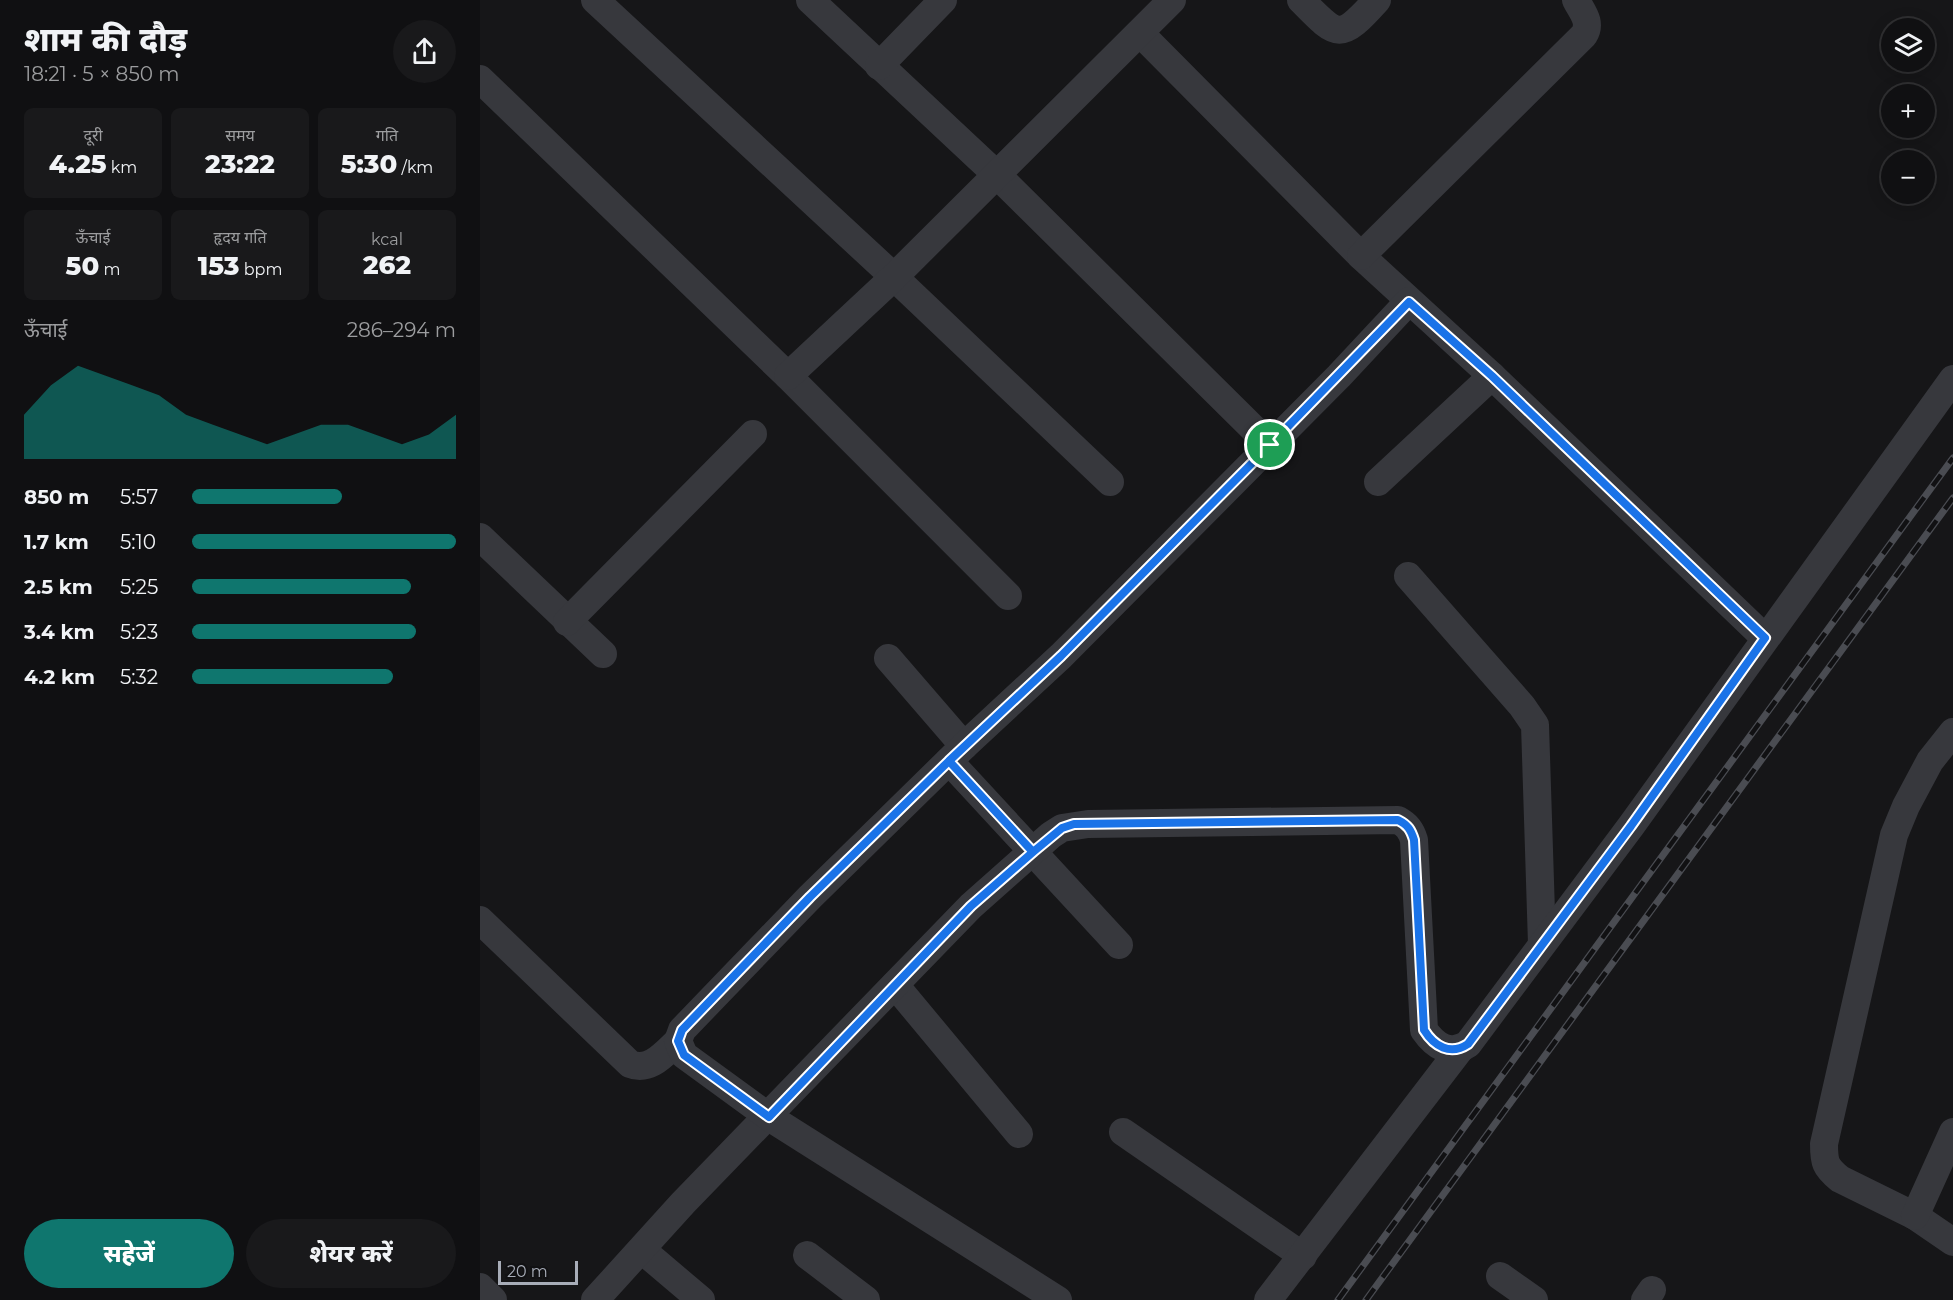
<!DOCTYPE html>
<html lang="hi">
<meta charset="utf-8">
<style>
body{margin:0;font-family:Montserrat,"Noto Sans Devanagari",sans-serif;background:#19191b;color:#f1f3f6;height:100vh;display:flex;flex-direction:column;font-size:22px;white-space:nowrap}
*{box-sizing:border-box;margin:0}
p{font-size:20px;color:#9c9d9f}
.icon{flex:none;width:33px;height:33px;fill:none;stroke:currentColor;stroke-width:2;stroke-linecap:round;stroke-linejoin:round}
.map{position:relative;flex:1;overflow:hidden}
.details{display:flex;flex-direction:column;background:#101012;width:480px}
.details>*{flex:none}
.tools{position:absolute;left:1401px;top:18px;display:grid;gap:12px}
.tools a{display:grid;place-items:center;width:54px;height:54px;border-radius:50%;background:#101012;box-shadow:0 3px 15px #0003,0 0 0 2px #303032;font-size:30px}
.scale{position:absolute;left:18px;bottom:15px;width:80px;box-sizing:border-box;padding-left:6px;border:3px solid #a8adb8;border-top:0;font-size:16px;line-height:21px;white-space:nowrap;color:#a8adb8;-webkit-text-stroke:4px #111113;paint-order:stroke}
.pin{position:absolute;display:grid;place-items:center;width:51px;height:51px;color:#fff;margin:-26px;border:3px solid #fff;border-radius:50%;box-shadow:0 2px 6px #0007}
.round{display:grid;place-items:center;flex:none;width:63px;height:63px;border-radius:32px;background:#19191b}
.head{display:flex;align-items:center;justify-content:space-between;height:102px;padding:0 24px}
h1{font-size:33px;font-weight:800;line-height:45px}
.figures{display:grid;grid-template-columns:repeat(3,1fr);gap:9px;height:102px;padding:6px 24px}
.figures div{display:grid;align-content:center;border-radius:9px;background:#19191b;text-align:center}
.figures b{font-size:26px;font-weight:800}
.figures small{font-size:16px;font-weight:400}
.figures p{font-size:16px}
.chart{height:168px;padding:12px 24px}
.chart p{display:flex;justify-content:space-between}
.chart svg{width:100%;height:108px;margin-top:6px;fill:#0f766e;opacity:.7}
.action{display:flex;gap:12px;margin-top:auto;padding:12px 24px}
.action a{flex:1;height:69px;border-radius:36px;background:#0f766e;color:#fff;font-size:24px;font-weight:800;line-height:69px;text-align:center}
.action a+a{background:#19191b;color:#f1f3f6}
ul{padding:0 24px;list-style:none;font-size:20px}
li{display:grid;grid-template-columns:96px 72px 1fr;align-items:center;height:45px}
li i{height:15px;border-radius:8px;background:#0f766e}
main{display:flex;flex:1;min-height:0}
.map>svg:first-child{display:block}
</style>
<main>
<section class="details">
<div class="head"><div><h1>शाम की दौड़</h1><p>18:21 · 5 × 850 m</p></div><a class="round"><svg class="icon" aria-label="share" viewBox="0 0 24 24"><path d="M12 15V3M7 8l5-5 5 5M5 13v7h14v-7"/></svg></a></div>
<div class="figures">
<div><p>दूरी</p><b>4.25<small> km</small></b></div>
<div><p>समय</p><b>23:22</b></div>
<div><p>गति</p><b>5:30<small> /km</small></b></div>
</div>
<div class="figures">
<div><p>ऊँचाई</p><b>50<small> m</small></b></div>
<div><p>हृदय गति</p><b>153<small> bpm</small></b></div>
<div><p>kcal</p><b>262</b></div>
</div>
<div class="chart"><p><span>ऊँचाई</span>286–294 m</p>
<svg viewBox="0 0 160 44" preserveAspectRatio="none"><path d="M0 44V26L10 14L20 6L30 10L40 14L50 18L60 26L70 30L80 34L90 38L100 34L110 30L120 30L130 34L140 38L150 34L160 26V44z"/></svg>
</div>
<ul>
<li><b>850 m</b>5:57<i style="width:57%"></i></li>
<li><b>1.7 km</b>5:10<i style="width:100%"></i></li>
<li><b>2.5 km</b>5:25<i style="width:83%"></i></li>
<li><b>3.4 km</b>5:23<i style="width:85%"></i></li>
<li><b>4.2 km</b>5:32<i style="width:76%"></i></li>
</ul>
<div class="action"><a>सहेजें</a><a>शेयर करें</a></div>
</section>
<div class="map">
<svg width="1473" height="1300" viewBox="0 0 1473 1300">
<rect width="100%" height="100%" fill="#161618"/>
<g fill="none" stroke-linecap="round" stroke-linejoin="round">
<g stroke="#37383d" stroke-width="28">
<polyline points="115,0 414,277 630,482"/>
<polyline points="330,0 517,175 790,445"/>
<path d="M821 0C858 38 860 41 897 0"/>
<polyline points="660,33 881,256 1012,376 1285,638"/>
<polyline points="399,66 463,0"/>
<polyline points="0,79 308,376 528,596"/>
<path d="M881 256 1104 35C1112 22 1102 12 1096 0"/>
<polyline points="308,376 414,277 692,0"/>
<polyline points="898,482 1012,376"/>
<polyline points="0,537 123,654"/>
<polyline points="928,576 1042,706 1055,725 1062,944"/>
<polyline points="87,622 273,434"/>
<polyline points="408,658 484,746"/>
<path d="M1473 732 1450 761 1426 806 1414 835 1344 1144C1344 1162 1345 1167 1360 1179L1435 1216 1473 1242"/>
<polyline points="469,761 639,945"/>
<path d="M0 920 150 1064C170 1072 184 1054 198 1041"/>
<polyline points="415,985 539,1134"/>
<polyline points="643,1132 823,1256"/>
<polyline points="1435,1216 1473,1132"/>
<polyline points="162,1250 221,1300"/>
<polyline points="327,1255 386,1300"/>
<polyline points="1020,1276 1054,1300"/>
<polyline points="0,1287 13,1300"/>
<path d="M115 1300 203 1203 491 906 571 835 582 828 608 824 918 820C927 825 931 830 934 840L944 1030C955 1046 970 1056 988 1044L1151 826 1473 379"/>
<polyline points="578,1300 289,1117 204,1055 198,1041 202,1030 330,897 484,746 581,656 859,376 929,301"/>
<polyline points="788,1300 981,1048"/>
<polyline points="1165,1300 1172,1290"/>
</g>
<defs>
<g id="rail">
<polyline points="858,1300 1473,458"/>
<polyline points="886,1300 1473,498"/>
</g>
</defs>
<use href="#rail" stroke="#4a4c52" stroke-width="7"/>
<use href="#rail" stroke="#111113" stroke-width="4.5" stroke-dasharray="14" stroke-linecap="butt"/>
</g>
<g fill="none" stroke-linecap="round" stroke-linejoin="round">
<defs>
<path id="route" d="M790 445 581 656 469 761 553 852 491 906 289 1117 204 1055 198 1041 202 1030 330 897 469 761 553 852 582 828 594 824 918 820C928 825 931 830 934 840L944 1030C954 1046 970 1056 988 1044L1151 826 1285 638 1012 376 929 302 790 445"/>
</defs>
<use href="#route" stroke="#fff" stroke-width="12"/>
<use href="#route" stroke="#1a73e8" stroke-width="8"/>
</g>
</svg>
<div class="tools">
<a><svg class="icon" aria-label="layers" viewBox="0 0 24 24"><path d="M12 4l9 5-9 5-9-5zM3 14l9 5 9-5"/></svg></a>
<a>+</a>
<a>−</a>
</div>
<div class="scale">20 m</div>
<div class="pin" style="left:790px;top:445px;background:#1e9e55"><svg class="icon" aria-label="arrive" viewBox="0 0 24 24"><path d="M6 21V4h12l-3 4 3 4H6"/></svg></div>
</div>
</main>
